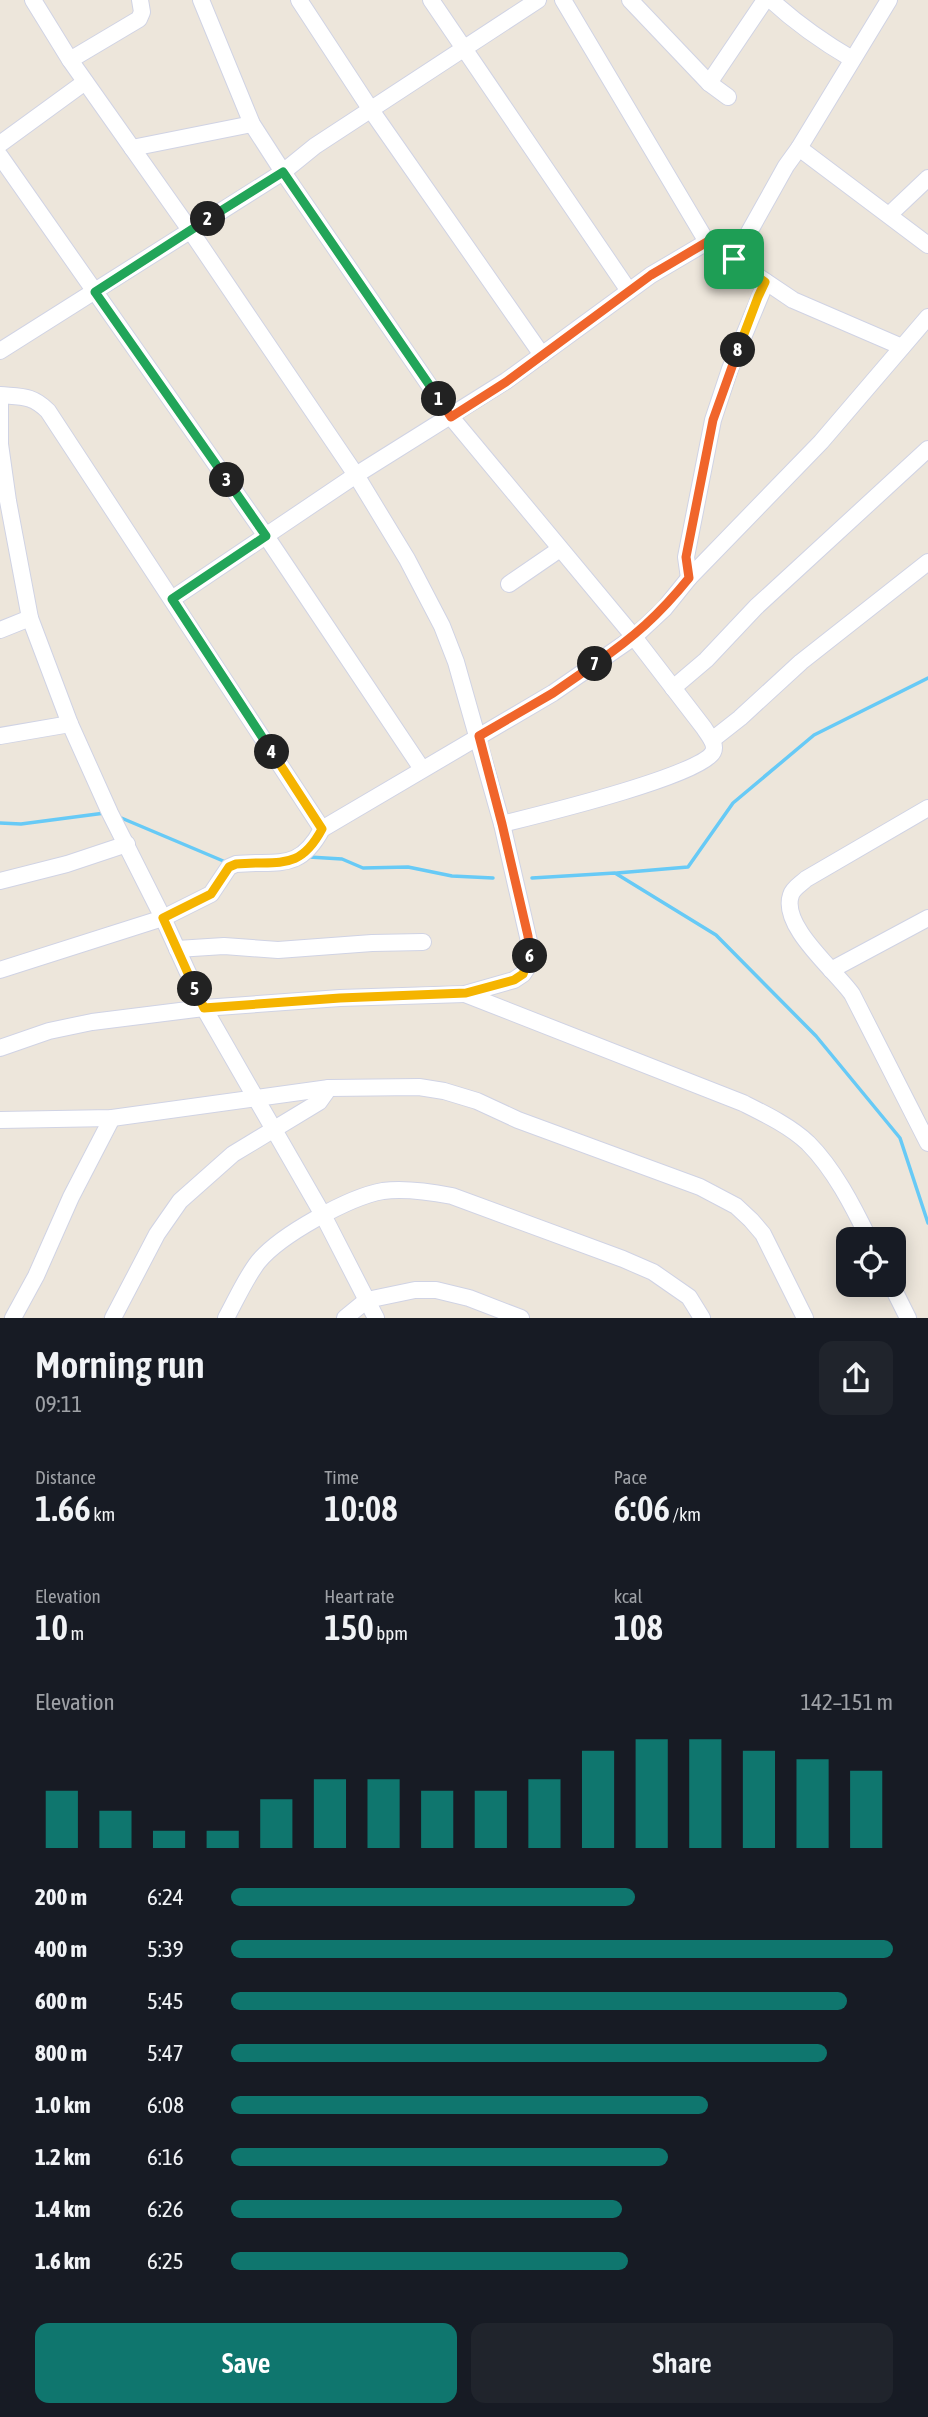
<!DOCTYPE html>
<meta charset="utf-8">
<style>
body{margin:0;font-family:"Asap Condensed",sans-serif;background:#20242c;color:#f1f3f6;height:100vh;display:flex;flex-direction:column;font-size:26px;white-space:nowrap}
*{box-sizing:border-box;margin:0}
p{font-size:23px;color:#9ea1a6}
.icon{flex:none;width:38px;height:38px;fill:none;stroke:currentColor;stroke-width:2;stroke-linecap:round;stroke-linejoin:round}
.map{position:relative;height:1318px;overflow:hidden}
.panel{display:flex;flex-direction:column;background:#171b24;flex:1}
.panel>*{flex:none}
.fabs{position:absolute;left:836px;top:1227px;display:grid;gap:14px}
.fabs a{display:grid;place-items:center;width:70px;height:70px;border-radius:14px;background:#171b24;box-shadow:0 4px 18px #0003;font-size:35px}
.pin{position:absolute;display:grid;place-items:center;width:60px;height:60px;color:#fff;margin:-30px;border-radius:14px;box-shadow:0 4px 10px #0006}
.km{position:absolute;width:35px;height:35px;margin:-18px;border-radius:50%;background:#222;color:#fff;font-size:19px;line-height:35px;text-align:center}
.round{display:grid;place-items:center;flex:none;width:74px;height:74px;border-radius:14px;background:#20242c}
.summary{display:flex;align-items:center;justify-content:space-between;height:119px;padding:0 35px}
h1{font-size:38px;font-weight:600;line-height:52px}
.stats{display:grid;grid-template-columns:repeat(3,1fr);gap:10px;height:119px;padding:7px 35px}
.stats div{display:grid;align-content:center}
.stats b{font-size:35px;font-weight:600}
.stats small{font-size:19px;font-weight:400}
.stats p{font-size:19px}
.chart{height:196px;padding:14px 35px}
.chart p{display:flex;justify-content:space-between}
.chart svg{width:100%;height:126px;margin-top:7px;stroke:#0f766e;stroke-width:6}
.primary-button{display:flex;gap:14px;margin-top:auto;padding:14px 35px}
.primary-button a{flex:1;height:80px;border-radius:14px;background:#0f766e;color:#fff;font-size:28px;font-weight:600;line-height:80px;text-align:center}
.primary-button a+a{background:#20242c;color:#f1f3f6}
ul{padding:0 35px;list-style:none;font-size:23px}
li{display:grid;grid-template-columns:112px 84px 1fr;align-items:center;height:52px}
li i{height:18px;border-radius:9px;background:#0f766e}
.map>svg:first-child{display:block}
</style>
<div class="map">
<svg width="928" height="1318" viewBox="0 0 928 1318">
<rect width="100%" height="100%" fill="#ede6db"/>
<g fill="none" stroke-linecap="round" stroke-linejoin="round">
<g stroke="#67caf6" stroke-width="3.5">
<polyline points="119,817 228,863"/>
<polyline points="0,823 21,824 105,813"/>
<polyline points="309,857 342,859 363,868 408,867 452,876 493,878"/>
<polyline points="617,873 688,867 733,803 814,735 928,678"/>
<polyline points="532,878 615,873 716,935 816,1036 900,1138 928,1223"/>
</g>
<defs>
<g id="minor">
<path d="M201 0 252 124 283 172 451 417 634 637 704 728C708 735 717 744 713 752 701 776 534 816 502 824"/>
<polyline points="299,0 371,110 542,355"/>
<polyline points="431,0 629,291"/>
<polyline points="563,0 707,242 793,300 902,347"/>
<polyline points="630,0 709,83 728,97"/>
<path d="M771 0C796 23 823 42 852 59"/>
<polyline points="70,60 139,19 142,12 140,0"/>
<polyline points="709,83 765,0"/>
<polyline points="0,144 85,82"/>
<polyline points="132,148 252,124"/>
<polyline points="799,148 928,245"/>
<polyline points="0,156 266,536 422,769"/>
<polyline points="890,214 928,178"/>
<polyline points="734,259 786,166 799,148 889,0"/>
<polyline points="0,351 283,172 315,146 538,0"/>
<path d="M0 395C22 397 32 395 48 411L322 829"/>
<polyline points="0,399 0,444 8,501 30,618 70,724 110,813 163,918 204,1008 323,1215 376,1318"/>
<polyline points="689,578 686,557 713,420 730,369 766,282"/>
<polyline points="509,584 560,549"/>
<polyline points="172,599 356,475 506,381 651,275 707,242"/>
<polyline points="0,630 30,618"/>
<polyline points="673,688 706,660 756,607 928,449"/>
<polyline points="0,736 70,724"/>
<polyline points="712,740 740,718 801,662 928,562"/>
<path d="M928 808 806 879C801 884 793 888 791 895 780 926 836 971 852 994L928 1143"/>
<polyline points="0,881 67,864 127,844"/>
<polyline points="177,949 224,946 278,950 372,943 423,942"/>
<path d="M0 970 163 918 211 894 229 867 236 864C279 860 299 872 322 829L553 693 634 637 664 609 689 578 821 442 928 317"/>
<polyline points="831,970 928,918"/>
<path d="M465 994 743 1103C765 1114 790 1126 808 1143 834 1169 853 1206 869 1239"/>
<polyline points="0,1048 49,1031 92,1022 204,1008 340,998 465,994 514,980 523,974 527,968 531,950 502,824 456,662 442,626 407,559 356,475 190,230 70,60 33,0"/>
<polyline points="0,1120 112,1118 329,1088 419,1087 444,1091 477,1101 518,1120 700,1187 736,1206 751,1220 763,1234 805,1318"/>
<polyline points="891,1284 908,1318"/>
<polyline points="13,1318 36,1276 71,1197 112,1118"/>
<polyline points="113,1318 157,1234 180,1201 233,1154 319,1102 329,1088"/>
<path d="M226 1318C236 1300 245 1279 258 1262 280 1235 349 1197 383 1191 405 1188 431 1192 452 1196L623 1259 653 1272 689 1297 702 1318"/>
<polyline points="345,1318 367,1300 415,1290 436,1290 469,1298 521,1318"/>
</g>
</defs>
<use href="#minor" stroke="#d0d3e4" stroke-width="18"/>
<use href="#minor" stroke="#fff" stroke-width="16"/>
</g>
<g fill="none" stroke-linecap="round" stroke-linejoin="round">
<defs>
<polyline id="split-1" points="439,399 451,417 506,382 651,275 707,242 734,259"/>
<polyline id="split-2" points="208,219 283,172 439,399"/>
<polyline id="split-3" points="208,219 95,292 227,480"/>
<polyline id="split-4" points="227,480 266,536 172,599 272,752"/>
<path id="split-5" d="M195 989 163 918 211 894 229 867 236 864C279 860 299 872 322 829L272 752"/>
<polyline id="split-6" points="195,989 204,1008 340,998 466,993 514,980 523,974 530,956"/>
<polyline id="split-7" points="530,956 528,936 502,824 479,736 553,693 595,664"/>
<path id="split-8" d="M595 664C634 637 659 615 689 578L686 557 713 420 738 350"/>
<polyline id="split-9" points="734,259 765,282 758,297 738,350"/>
</defs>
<use href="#split-1" stroke="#fff" stroke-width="14"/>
<use href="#split-2" stroke="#fff" stroke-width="14"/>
<use href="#split-3" stroke="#fff" stroke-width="14"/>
<use href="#split-4" stroke="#fff" stroke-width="14"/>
<use href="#split-5" stroke="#fff" stroke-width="14"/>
<use href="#split-6" stroke="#fff" stroke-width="14"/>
<use href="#split-7" stroke="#fff" stroke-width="14"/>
<use href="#split-8" stroke="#fff" stroke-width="14"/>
<use href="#split-9" stroke="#fff" stroke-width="14"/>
<use href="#split-1" stroke="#f0652b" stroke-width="9"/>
<use href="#split-2" stroke="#22a559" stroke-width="9"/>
<use href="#split-3" stroke="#22a559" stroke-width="9"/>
<use href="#split-4" stroke="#22a559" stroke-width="9"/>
<use href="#split-5" stroke="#f5b400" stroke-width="9"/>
<use href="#split-6" stroke="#f5b400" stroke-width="9"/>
<use href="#split-7" stroke="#f0652b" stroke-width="9"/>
<use href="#split-8" stroke="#f0652b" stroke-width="9"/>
<use href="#split-9" stroke="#f5b400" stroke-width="9"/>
</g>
</svg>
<div class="fabs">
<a><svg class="icon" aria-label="locate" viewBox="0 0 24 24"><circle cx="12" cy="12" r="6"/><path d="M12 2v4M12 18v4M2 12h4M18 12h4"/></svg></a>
</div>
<div class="pin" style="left:734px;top:259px;background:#1e9e55"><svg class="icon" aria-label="arrive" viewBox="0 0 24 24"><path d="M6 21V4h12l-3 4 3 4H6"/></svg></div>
<b class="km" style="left:439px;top:399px">1</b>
<b class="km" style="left:208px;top:219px">2</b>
<b class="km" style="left:227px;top:480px">3</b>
<b class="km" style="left:272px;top:752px">4</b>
<b class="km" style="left:195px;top:989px">5</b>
<b class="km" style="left:530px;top:956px">6</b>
<b class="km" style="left:595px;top:664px">7</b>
<b class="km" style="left:738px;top:350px">8</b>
</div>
<section class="panel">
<div class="summary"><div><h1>Morning run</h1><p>09:11</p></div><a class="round"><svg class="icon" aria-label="share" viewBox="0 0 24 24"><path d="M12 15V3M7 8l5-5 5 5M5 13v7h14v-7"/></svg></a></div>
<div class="stats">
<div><p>Distance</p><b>1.66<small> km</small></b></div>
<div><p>Time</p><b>10:08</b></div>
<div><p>Pace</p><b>6:06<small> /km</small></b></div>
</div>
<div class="stats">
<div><p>Elevation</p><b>10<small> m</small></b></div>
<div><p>Heart rate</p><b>150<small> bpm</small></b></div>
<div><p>kcal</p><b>108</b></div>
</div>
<div class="chart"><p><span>Elevation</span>142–151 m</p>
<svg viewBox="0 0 160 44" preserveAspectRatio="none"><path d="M5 44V24M15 44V31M25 44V38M35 44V38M45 44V27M55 44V20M65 44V20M75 44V24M85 44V24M95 44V20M105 44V10M115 44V6M125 44V6M135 44V10M145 44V13M155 44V17"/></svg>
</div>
<ul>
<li><b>200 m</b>6:24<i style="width:61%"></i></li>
<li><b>400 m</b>5:39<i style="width:100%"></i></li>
<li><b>600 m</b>5:45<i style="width:93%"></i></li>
<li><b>800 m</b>5:47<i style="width:90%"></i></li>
<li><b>1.0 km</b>6:08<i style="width:72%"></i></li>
<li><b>1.2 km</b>6:16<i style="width:66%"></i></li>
<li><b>1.4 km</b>6:26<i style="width:59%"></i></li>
<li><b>1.6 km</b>6:25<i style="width:60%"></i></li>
</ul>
<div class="primary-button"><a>Save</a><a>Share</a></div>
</section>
